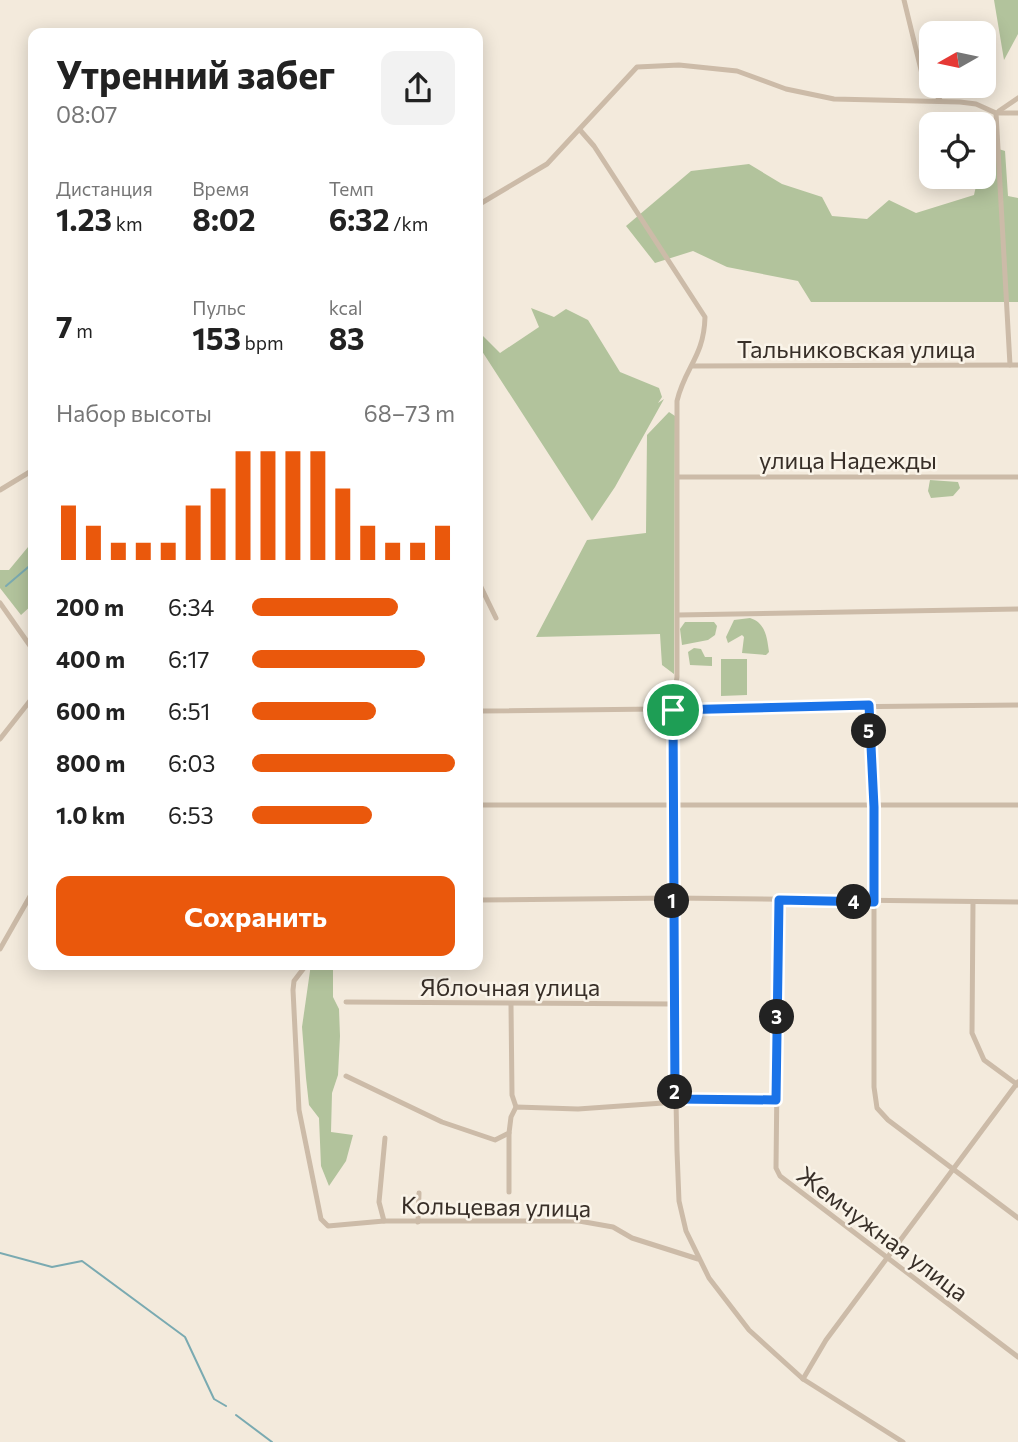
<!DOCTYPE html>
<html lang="ru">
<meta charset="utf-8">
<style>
body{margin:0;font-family:Commissioner,sans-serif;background:#f2f2f2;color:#222;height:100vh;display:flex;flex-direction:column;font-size:26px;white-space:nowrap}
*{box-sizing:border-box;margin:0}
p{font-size:23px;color:#767676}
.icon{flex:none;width:38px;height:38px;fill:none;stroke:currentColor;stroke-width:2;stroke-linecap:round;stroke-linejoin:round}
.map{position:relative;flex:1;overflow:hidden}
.sheet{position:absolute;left:28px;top:28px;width:455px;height:942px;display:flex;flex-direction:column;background:#fff;border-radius:14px;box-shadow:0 4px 18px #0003}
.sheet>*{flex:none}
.needle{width:46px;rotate:261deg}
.fabs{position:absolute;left:919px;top:21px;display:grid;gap:14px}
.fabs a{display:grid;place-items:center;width:77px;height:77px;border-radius:14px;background:#fff;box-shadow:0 4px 18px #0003;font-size:35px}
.pin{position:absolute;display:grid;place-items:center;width:60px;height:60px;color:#fff;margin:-30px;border:4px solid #fff;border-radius:50%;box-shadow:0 2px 7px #0007}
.km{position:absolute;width:35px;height:35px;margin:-18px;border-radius:50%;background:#222;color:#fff;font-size:19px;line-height:35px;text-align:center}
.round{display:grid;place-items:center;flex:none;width:74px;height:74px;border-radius:14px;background:#f2f2f2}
.headline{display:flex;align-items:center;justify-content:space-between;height:119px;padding:0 28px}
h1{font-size:38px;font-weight:700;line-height:52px}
.figures{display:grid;grid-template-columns:repeat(3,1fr);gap:10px;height:119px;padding:7px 28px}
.figures div{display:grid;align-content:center}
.figures b{font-size:30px;font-weight:700}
.figures small{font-size:19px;font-weight:400}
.figures p{font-size:19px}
.chart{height:196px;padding:14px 28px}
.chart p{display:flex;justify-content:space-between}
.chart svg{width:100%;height:126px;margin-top:7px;stroke:#ea580c;stroke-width:6}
.primary-button{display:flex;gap:14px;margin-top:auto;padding:14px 28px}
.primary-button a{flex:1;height:80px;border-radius:14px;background:#ea580c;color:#fff;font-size:28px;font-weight:700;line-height:80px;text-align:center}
ul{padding:0 28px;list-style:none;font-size:23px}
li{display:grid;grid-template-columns:112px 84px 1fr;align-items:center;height:52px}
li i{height:18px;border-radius:9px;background:#ea580c}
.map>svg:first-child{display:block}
</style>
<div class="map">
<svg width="1018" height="1442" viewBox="0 0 1018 1442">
<rect width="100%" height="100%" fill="#f3eadc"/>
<g fill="#b2c39c">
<polygon points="994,0 1018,0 1018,34 1004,60"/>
<polygon points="986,145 1005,151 1008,196 1018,198 1018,302 811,302 798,281 727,267 693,251 655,263 626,226 691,171 749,164 782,184 822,197 832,216 867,219 889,200 916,213 974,195 978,177 984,177"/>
<polygon points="531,308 554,317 566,309 588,320 620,372 659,388 662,397 658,403 664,399 615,487 592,521 478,345 478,331 500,353 539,327"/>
<polygon points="669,412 675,416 674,674 662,665 660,634 536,637 587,540 646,533 647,435"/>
<polygon points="930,480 958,482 960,488 953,496 931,498 928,491"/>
<polygon points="33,541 33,604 21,615 0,588 0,570 9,570"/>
<path d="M750 618C766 623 767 638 769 652L766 655 742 653 744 637 742 635 728 643 726 637 734 620Z"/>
<polygon points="685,622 714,622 717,626 715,635 708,640 682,645 680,629"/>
<polygon points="694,648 701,649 705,657 712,657 712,666 690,665 688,652"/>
<polygon points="721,659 747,659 747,695 721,696"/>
<polygon points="311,964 333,964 333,997 339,1009 340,1036 338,1075 332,1093 331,1132 353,1135 346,1161 329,1186 321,1166 319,1118 309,1105 306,1078 302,1027"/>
</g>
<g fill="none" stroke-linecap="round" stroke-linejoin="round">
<g stroke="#7aaab1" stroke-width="2">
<polyline points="6,586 33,563"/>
<polyline points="0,1253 52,1267 82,1261 185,1337 214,1399 226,1406"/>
<polyline points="236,1415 272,1442"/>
</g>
<g stroke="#ccbba8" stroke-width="5">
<polyline points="904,0 923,78 940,100"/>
<polyline points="999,111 1018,98"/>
<polyline points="996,113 1010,365"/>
<path d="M580 130 594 146 705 317C704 357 685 367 677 401V677L672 710V898L677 1151 679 1201 686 1231 709 1278 749 1330 803 1379 903 1442"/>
<polyline points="478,205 547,164 637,67 679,65 737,71 786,89 834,99 960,102 976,104 996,113 1018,113"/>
<polyline points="693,366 1018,365"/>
<polyline points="678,477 1018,477"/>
<polyline points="0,490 33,470"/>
<polyline points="478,581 496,618"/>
<polyline points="0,603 33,650"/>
<polyline points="678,615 1018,609"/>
<polyline points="869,705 874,807 874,1087 877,1108 888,1120 1018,1218"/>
<polyline points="478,711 1018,705"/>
<polyline points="0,739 33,697"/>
<polyline points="478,805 1018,805"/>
<polyline points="478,900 672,898 1018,902"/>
<polyline points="779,900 776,1168 780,1176 1018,1357"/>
<polyline points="973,902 972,1033 984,1060 1018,1085"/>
<polyline points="0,949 33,891"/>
<polyline points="307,964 294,981 293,990 299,1110 321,1219 328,1226 384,1221"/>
<polyline points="346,1002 674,1004"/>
<polyline points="511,1005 512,1095 516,1107"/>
<polyline points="346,1076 442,1122 495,1140 509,1133 511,1117 516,1107 578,1109 663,1103 675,1099 776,1100"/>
<polyline points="385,1138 379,1202 384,1221 579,1221 613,1227 632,1238 698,1259"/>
<polyline points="509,1192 509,1133"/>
<polyline points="418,1222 419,1193"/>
<polyline points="803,1379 826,1340 1018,1082"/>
</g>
</g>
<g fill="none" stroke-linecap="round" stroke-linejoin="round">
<defs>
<polygon id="route" points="869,705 874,807 874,902 779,900 776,1100 675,1099 673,710"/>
</defs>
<use href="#route" stroke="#fff" stroke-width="14"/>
<use href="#route" stroke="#1a73e8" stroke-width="9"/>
</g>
<g text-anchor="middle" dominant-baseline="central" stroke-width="5" stroke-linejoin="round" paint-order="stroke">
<g font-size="24" fill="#382f28" stroke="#faf4e9">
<text x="856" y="348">Тальниковская улица</text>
<text x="848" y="459">улица Надежды</text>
<text x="510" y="986">Яблочная улица</text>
<text transform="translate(496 1206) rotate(1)">Кольцевая улица</text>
<text transform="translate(883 1233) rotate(37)">Жемчужная улица</text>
</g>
</g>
</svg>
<div class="fabs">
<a><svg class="needle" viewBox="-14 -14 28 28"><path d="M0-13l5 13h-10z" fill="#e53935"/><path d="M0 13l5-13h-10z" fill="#767676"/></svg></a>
<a><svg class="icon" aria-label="locate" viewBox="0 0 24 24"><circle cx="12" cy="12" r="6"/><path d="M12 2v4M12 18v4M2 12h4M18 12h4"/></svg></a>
</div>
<div class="pin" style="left:673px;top:710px;background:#1e9e55"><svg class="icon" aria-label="arrive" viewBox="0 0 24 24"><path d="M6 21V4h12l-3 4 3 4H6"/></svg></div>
<b class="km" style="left:672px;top:901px">1</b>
<b class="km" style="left:675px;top:1092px">2</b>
<b class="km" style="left:777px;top:1017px">3</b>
<b class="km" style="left:854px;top:902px">4</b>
<b class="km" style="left:869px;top:731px">5</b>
<section class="sheet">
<div class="headline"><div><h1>Утренний забег</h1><p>08:07</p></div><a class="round"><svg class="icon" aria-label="share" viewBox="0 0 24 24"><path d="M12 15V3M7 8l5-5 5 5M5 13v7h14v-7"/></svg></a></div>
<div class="figures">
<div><p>Дистанция</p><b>1.23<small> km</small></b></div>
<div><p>Время</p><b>8:02</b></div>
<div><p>Темп</p><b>6:32<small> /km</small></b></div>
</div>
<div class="figures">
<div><b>7<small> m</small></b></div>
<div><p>Пульс</p><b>153<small> bpm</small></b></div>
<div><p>kcal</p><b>83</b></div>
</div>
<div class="chart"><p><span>Набор высоты</span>68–73 m</p>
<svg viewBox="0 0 160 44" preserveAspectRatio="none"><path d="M5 44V25M15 44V32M25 44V38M35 44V38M45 44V38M55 44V25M65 44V19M75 44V6M85 44V6M95 44V6M105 44V6M115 44V19M125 44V32M135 44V38M145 44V38M155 44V32"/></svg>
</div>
<ul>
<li><b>200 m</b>6:34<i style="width:72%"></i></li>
<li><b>400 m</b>6:17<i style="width:85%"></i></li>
<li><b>600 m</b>6:51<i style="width:61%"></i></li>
<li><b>800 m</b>6:03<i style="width:100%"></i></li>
<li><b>1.0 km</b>6:53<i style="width:59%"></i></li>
</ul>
<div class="primary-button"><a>Сохранить</a></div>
</section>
</div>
